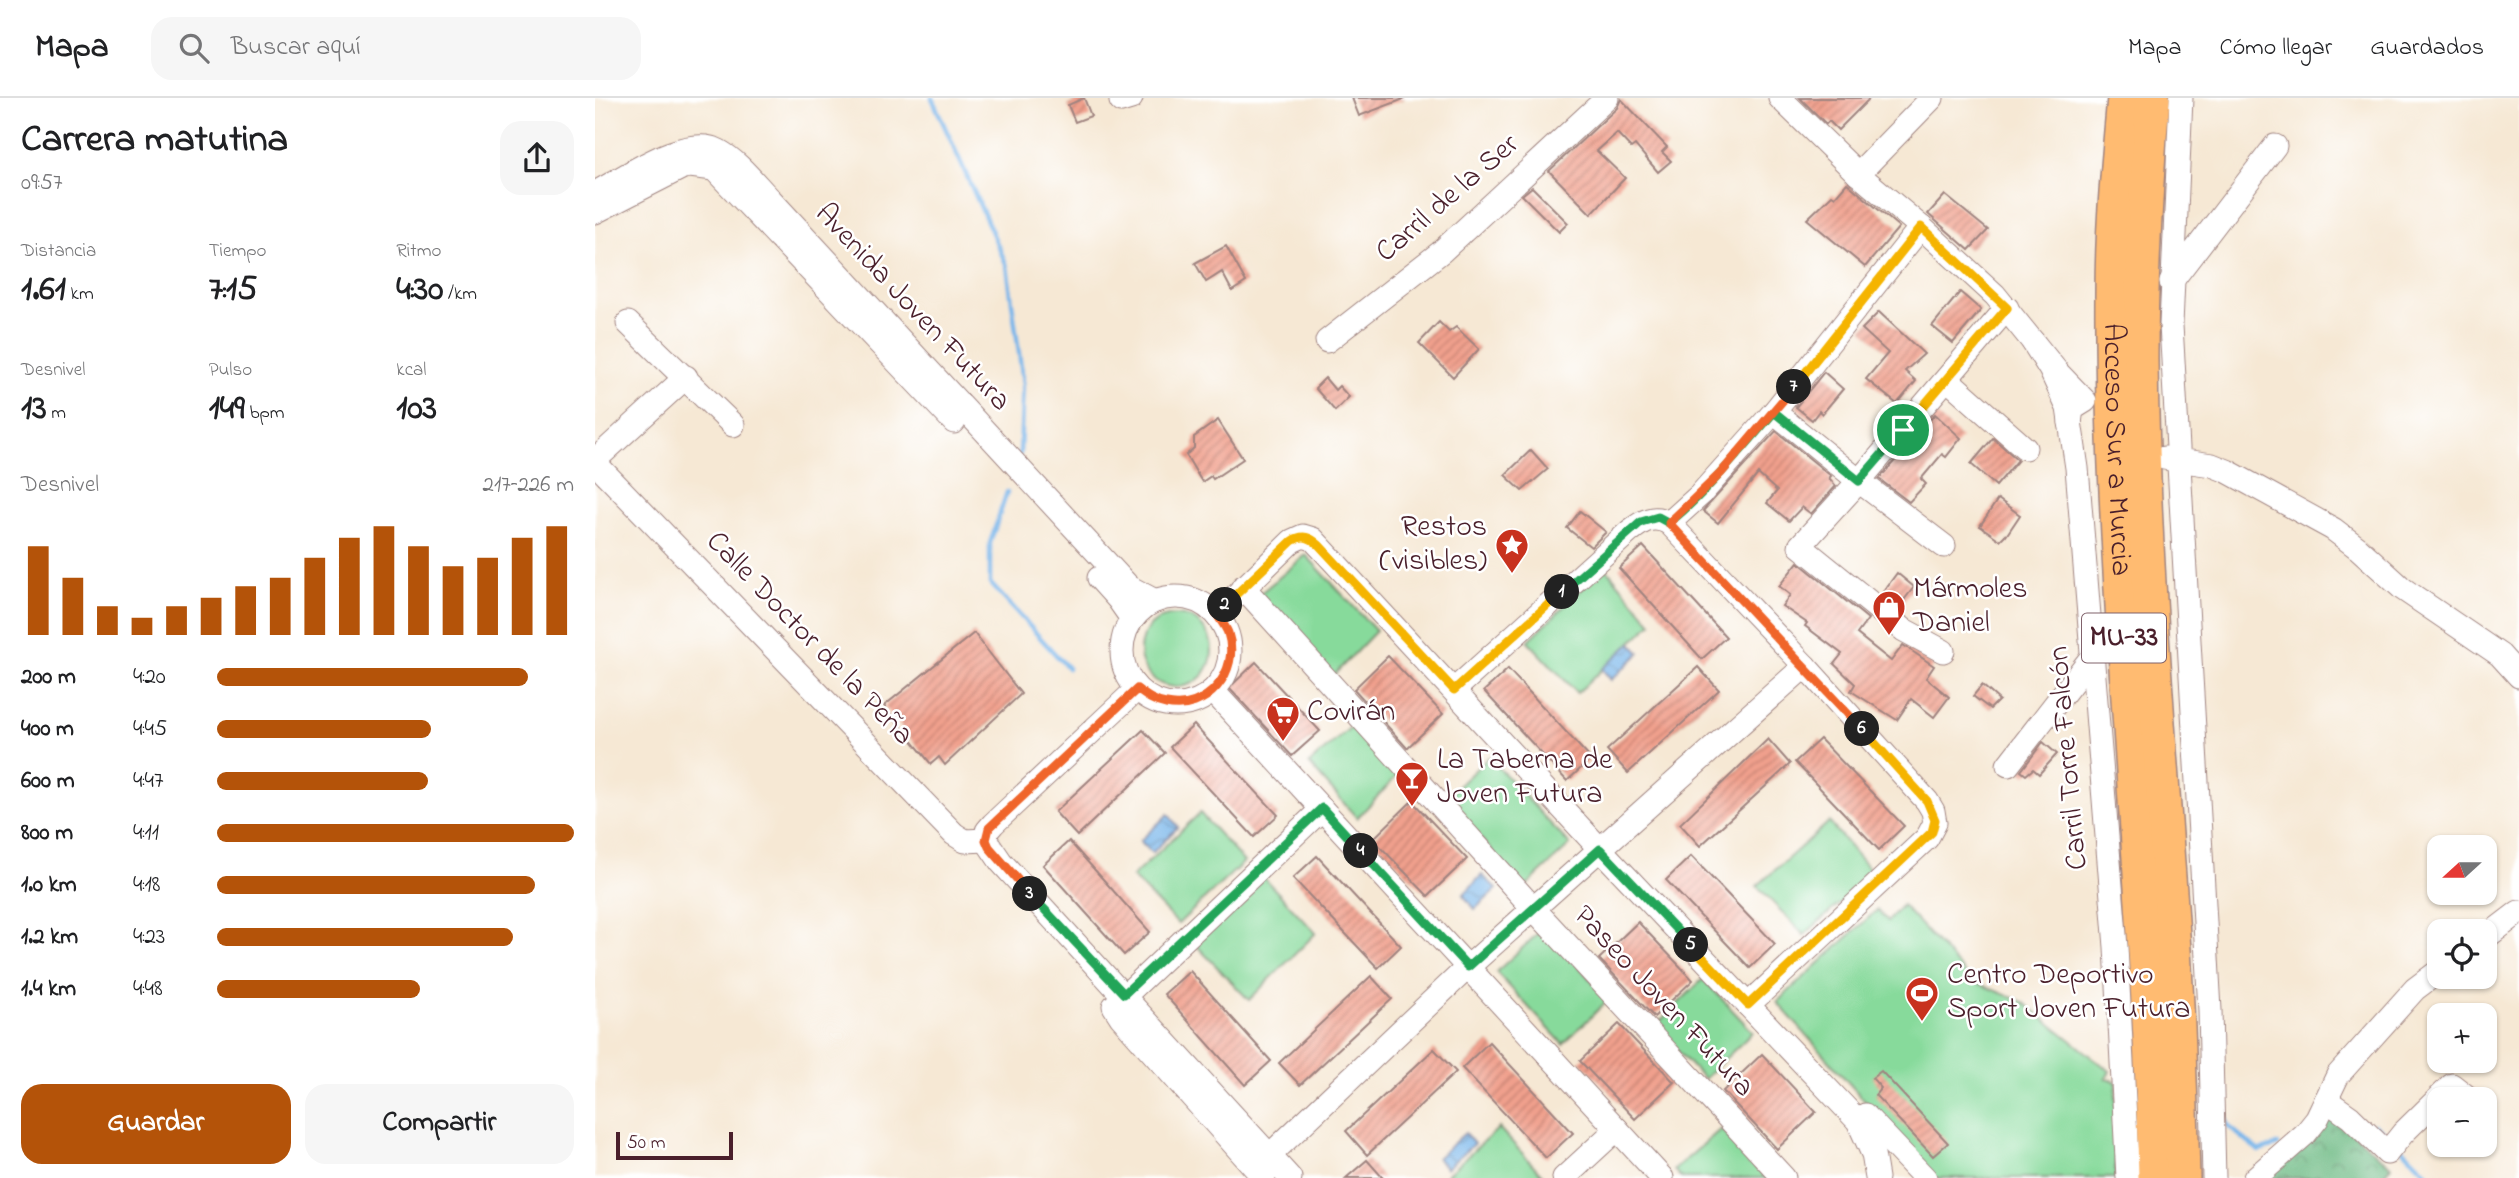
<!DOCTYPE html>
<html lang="es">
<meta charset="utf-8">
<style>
body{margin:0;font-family:"Indie Flower",sans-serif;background:#f6f6f6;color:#202124;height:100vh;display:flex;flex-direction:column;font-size:26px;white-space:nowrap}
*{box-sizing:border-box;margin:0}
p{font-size:23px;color:#757577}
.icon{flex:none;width:38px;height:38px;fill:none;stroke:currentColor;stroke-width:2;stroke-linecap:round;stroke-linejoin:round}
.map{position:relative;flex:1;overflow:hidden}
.details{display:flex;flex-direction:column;background:#fff;width:595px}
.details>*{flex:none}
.needle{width:46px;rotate:249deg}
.buttons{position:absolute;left:1832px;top:737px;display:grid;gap:14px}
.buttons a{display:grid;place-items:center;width:70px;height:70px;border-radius:14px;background:#fff;box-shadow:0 2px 5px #0004;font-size:35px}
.scale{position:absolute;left:21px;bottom:18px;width:117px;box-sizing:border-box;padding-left:7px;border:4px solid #4a1f2b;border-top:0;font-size:19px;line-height:24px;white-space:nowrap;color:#4a1f2b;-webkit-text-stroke:5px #fff;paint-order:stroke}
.pin{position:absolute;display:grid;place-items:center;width:60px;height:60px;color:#fff;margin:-30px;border:4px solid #fff;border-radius:50%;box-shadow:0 2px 7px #0007}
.km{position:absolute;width:35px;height:35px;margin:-18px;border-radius:50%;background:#222;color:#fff;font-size:19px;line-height:35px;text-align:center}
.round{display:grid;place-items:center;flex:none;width:74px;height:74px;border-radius:21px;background:#f6f6f6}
.head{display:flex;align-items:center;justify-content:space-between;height:119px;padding:0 21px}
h1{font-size:38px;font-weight:800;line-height:52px}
.metrics{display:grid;grid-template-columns:repeat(3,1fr);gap:10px;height:119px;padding:7px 21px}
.metrics div{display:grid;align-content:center}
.metrics b{font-size:35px;font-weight:800}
.metrics small{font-size:19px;font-weight:400}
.metrics p{font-size:19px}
.chart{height:196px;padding:14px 21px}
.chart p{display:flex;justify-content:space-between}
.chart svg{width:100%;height:126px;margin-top:7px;stroke:#b45309;stroke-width:6}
.action{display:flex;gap:14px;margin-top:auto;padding:14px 21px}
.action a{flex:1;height:80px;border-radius:21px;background:#b45309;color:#fff;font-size:28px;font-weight:800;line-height:80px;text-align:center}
.action a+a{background:#f6f6f6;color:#202124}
ul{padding:0 21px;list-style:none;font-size:23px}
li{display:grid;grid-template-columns:112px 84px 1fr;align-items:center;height:52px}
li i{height:18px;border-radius:9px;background:#b45309}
header{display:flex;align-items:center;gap:42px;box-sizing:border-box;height:98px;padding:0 35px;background:#fff;border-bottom:2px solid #e0e0e0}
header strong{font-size:33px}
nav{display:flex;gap:38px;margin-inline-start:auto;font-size:24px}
.search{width:490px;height:63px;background:#f6f6f6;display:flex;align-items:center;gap:18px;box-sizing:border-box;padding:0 24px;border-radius:21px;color:#757577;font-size:26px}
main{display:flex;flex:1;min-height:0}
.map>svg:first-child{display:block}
</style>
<header>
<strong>Mapa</strong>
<div class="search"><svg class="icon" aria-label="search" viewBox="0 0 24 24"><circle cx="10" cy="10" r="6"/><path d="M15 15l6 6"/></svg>Buscar aquí</div>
<nav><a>Mapa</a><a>Cómo llegar</a><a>Guardados</a></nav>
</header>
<main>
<section class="details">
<div class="head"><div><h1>Carrera matutina</h1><p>09:57</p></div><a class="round"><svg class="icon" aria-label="share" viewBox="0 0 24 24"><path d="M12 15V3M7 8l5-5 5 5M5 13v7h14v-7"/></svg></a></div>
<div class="metrics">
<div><p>Distancia</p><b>1.61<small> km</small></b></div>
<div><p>Tiempo</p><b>7:15</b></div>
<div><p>Ritmo</p><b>4:30<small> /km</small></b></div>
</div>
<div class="metrics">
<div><p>Desnivel</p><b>13<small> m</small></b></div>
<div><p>Pulso</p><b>149<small> bpm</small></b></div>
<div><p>kcal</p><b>103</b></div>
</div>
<div class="chart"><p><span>Desnivel</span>217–226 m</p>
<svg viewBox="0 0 160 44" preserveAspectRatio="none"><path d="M5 44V13M15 44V24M25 44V34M35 44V38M45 44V34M55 44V31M65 44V27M75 44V24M85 44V17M95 44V10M105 44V6M115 44V13M125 44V20M135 44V17M145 44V10M155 44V6"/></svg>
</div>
<ul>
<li><b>200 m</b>4:20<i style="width:87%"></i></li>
<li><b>400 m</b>4:45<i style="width:60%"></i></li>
<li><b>600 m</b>4:47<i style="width:59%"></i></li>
<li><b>800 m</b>4:11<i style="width:100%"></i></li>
<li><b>1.0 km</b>4:18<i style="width:89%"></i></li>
<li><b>1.2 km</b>4:23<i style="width:83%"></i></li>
<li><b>1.4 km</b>4:48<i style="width:57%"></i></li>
</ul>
<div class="action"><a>Guardar</a><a>Compartir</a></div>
</section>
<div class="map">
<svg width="1924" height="1080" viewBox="0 0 1924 1080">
<defs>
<pattern id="forest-crowns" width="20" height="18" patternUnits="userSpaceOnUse" patternTransform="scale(1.75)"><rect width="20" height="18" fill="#6dba83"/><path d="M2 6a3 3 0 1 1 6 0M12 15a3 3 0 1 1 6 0" fill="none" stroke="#5c976b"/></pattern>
<pattern id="water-waves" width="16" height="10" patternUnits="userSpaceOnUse" patternTransform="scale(1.75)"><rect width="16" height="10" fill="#77b5ea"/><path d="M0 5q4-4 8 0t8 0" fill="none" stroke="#6493be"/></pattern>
<pattern id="building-hatch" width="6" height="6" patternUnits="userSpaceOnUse" patternTransform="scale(1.75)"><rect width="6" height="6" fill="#f1a08d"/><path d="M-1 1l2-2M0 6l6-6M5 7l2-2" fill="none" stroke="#c58273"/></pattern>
</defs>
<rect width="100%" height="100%" fill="#fff"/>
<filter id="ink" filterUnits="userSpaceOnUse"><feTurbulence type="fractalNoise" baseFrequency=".0143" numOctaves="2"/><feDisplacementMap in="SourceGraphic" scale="14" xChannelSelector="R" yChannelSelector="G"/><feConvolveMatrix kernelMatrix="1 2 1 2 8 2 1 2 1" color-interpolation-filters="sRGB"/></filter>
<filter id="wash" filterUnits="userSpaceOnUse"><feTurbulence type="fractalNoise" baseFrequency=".00686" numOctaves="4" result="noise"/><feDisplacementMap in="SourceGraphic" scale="28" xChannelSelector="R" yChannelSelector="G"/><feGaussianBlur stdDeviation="1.57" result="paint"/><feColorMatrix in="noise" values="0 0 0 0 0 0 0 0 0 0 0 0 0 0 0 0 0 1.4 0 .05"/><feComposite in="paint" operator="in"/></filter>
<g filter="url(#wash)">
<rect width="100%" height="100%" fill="#f6e8d4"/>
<g fill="#87da9b" stroke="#687c63" stroke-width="2">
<polygon points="711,457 781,533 737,579 662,498"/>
<polygon points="1010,469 1057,525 982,595 933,543"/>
<circle cx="581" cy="553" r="36"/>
<polygon points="757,628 803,677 762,720 714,666"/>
<polygon points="894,659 975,747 930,789 849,701"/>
<polygon points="605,715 649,764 583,826 537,779"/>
<polygon points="1234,724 1278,776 1209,837 1162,788"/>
<polygon points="668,779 721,835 654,902 599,845"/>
<polygon points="1307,807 1377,883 1428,904 1515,973 1511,981 1521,983 1520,1080 1338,1080 1182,904 1282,812 1293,823"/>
<polygon points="950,829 1013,902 968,946 901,874"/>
<polygon points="1108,881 1158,934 1109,981 1059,929"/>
<polygon points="904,1030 950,1080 848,1080"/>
<polygon points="1126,1031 1171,1080 1086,1080 1079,1072"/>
</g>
<polygon fill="url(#forest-crowns)" stroke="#5c6c57" stroke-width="2" points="1736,1016 1796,1068 1785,1080 1661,1080"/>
<g fill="url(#water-waves)" stroke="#606a8a" stroke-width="2">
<polygon points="1036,545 1045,555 1016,582 1007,571"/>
<polygon points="573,716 583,729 557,755 545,743"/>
<polygon points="887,777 902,791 880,811 868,797"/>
<polygon points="870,1035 879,1046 851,1070 842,1060"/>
</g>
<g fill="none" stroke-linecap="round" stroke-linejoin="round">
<g stroke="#77b5ea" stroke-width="4.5">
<polyline points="337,0 412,168 428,284 425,356"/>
<polyline points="412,394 395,445 395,485 473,570"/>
<polyline points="1627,1015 1633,1028 1664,1053 1683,1047"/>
<polyline points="1779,1027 1794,1039"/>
<polyline points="1808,1051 1837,1080"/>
</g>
</g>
<g id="blocks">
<g fill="url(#building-hatch)">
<polygon points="489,0 496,18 480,24 473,7"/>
<polygon points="757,0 809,0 809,1 764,18"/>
<polygon points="1205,0 1275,0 1243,32 1234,23 1231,26"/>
<polygon points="1026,1 1072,49 1067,54 1076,63 1063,74 1040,47 1036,50 1022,35 1002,53 1030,80 996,116 954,73 1022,10"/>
<polygon points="1252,85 1304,129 1270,169 1212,121 1237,97 1240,99"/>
<polygon points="937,89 973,125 964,134 927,97"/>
<polygon points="1350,97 1393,132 1374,152 1333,116"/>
<polygon points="631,148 651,184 637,193 627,174 611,184 600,165"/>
<polygon points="1365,194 1386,212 1358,245 1337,228"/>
<polygon points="1284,214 1329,256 1310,273 1321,283 1302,306 1271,281 1293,255 1267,231"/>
<polygon points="844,224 854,234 861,229 884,251 858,279 824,245"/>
<polygon points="1229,274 1248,291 1227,316 1224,313 1217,322 1201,309"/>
<polygon points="730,280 740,292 744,288 754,299 740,313 720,290"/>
<polygon points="1340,316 1366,340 1351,359 1347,356 1326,381 1331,386 1314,404 1284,381"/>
<polygon points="623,322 648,361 618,381 616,378 607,384 591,357 599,350 599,339"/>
<polygon points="1181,333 1236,378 1234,380 1241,388 1216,416 1207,409 1194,423 1172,405 1182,393 1163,376 1123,425 1108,413"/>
<polygon points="1398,340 1423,362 1401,388 1376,366"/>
<polygon points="936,352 953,371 927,393 910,377"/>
<polygon points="1403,401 1425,417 1411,438 1410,437 1405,442 1385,428"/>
<polygon points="985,413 1011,434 996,449 972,430"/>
<polygon points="1048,448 1131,539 1107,561 1024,470"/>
<polygon points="1203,464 1273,521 1262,536 1296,563 1308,547 1339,568 1331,580 1354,599 1339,619 1316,601 1302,622 1256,593 1260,586 1239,566 1247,556 1210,528 1212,525 1187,508 1195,497 1184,488"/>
<polygon points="1302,475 1319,489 1305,507 1288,494"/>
<polygon points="379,535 426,596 350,667 344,659 336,666 289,608"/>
<polygon points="793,558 848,616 812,650 759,591"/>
<polygon points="661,564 725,633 697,658 634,590"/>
<polygon points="1103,569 1124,592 1033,675 1012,652"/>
<polygon points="913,571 996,661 972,683 889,593"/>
<polygon points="1387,587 1404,602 1395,611 1378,598"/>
<polygon points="599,627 683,717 659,739 575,649"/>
<polygon points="548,632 570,655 482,738 460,714"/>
<polygon points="1173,641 1195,666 1105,748 1085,726"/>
<polygon points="1225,641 1309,728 1284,752 1200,664"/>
<polygon points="1448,644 1462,656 1444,676 1438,671 1431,677 1426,673"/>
<polygon points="817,703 872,761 833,798 778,741"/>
<polygon points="474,743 555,834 529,857 448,767"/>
<polygon points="722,758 806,848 783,870 698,780"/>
<polygon points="1096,758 1180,846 1155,870 1071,782"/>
<polygon points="1043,824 1098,882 1059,919 1004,861"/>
<polygon points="595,873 676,963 650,987 569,896"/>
<polygon points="776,878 797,901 705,987 684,965"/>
<polygon points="1024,926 1079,984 1040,1021 985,963"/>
<polygon points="894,944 978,1035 951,1060 867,970"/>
<polygon points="839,951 861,974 772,1057 751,1033"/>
<polygon points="1167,956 1221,1014 1182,1051 1128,993"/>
<polygon points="1286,973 1353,1045 1338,1058 1280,997 1286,990 1277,980"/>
<polygon points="772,1062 788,1080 751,1080"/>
</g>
</g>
</g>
<g filter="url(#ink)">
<use href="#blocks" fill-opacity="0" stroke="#a08480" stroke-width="2"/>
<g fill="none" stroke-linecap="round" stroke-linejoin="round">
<defs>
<g id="minor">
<polyline points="1185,0 1263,76 1326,129 1400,197 1464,276 1490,303 1477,311 1475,325"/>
<polyline points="1586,0 1576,227 1615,912 1619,1080"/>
<polyline points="526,3 536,0"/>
<polyline points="1263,76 1337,0"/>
<path d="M0 95C31 79 90 35 124 53 144 64 160 86 176 102L534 489 560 503"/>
<polyline points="0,114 88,69 95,68 119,71 359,324"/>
<polyline points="1576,184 1680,48"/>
<polyline points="33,225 138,327"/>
<polyline points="732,243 846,154 1012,0"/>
<polyline points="1438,244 1455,271 1473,310 1482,370 1521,849 1533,1080"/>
<polyline points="1352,281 1430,350"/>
<polyline points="1179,314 1264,383 1349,448"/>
<polyline points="1569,360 1617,367 1632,373 1738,431 1763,450 1808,491 1905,557 1924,578"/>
<polyline points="0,362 91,279"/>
<polyline points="0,365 359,736 370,743 391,742"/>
<polyline points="1074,425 1105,397 1179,314 1326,129"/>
<polyline points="504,480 523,501 537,521"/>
<polyline points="648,489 938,810 1189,1080"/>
<circle cx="581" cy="553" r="54"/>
<polyline points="622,516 697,443 708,438 718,441 1005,751 1263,1023 1278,1056 1282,1080"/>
<polyline points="1348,553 1309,532 1205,448 1264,383 1412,210"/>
<path d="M859 592 1035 433C1048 423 1058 416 1074 425L1210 568 1332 703 1338 713 1340 725 1332 740 1153 907"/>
<polyline points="618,593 1067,1080"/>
<polyline points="1413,667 1496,560"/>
<polyline points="391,742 406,764 695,1080"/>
<polyline points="391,742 392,733 398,726 542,591"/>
<polyline points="1890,840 1924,814"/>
<polyline points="1731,1002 1755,1019 1792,1055 1808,1035 1857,987 1875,1001"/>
<polyline points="1267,1019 1270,1017 1330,1080"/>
<polyline points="675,1057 873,869 1210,568"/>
<polyline points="669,1080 526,919 519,908 727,711"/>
<polyline points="969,1080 1022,1031"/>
<polyline points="1660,1080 1710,1036 1722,1021 1743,977 1820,891 1844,873"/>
</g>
<g id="highway">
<path id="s1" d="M1529 0C1523 65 1517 130 1517 195 1515 491 1554 785 1560 1080"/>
<path d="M1558 0C1551 87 1546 173 1546 261 1548 458 1566 655 1579 852 1584 928 1586 1004 1588 1080"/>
</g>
</defs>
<use href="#minor" stroke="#a08480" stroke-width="25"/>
<use href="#highway" stroke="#a08480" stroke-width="36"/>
<use href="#minor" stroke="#fff" stroke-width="23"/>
<use href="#highway" stroke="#ffbb71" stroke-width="33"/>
</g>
</g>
<g fill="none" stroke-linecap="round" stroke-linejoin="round" filter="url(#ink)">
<defs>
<path id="split-1" d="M967 494 1046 424 1063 419 1074 425C1114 392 1146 352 1179 314L1264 383 1308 332"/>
<path id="split-2" d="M630 507 697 443C708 436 715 439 724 447L859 592 967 494"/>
<path id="split-3" d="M435 796 394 749 391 742 394 730 542 591C551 598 559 604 571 606 611 615 646 574 633 535 631 529 625 522 622 516L630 507"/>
<polyline id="split-4" points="435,796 529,896 727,710 766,753"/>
<polyline id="split-5" points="766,753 873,869 1005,751 1096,847"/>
<polyline id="split-6" points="1096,847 1153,907 1337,734 1340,722 1332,703 1267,631"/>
<polyline id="split-7" points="1199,289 1126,375 1074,425 1267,631"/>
<polyline id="split-8" points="1199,289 1326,129 1412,210 1308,332"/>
</defs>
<use href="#split-1" stroke="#fff" stroke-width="14"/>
<use href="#split-2" stroke="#fff" stroke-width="14"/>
<use href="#split-3" stroke="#fff" stroke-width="14"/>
<use href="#split-4" stroke="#fff" stroke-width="14"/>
<use href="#split-5" stroke="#fff" stroke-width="14"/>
<use href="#split-6" stroke="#fff" stroke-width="14"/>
<use href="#split-7" stroke="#fff" stroke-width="14"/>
<use href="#split-8" stroke="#fff" stroke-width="14"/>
<use href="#split-1" stroke="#22a559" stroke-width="9"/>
<use href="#split-2" stroke="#f5b400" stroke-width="9"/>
<use href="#split-3" stroke="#f0652b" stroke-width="9"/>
<use href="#split-4" stroke="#22a559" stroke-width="9"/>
<use href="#split-5" stroke="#22a559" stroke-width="9"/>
<use href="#split-6" stroke="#f5b400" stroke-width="9"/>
<use href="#split-7" stroke="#f0652b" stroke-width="9"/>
<use href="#split-8" stroke="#f5b400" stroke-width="9"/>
</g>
<defs>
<symbol id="sight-pin" viewBox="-11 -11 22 30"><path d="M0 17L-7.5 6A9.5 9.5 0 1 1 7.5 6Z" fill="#c8321e" stroke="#fff"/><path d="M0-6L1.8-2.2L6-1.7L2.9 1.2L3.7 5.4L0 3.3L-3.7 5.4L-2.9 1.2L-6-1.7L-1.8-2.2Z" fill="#fff"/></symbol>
<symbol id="shop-pin" viewBox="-11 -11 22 30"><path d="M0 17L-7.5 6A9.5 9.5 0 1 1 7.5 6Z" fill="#c8321e" stroke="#fff"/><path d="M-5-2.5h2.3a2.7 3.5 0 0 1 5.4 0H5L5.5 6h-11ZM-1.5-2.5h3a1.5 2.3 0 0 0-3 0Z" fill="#fff"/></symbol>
<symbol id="supermarket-pin" viewBox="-11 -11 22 30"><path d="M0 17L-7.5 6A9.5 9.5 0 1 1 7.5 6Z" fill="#c8321e" stroke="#fff"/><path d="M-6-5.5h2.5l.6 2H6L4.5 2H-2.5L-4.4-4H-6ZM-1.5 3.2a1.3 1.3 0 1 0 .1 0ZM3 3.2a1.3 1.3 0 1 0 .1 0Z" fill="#fff"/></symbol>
<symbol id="bar-pin" viewBox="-11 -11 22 30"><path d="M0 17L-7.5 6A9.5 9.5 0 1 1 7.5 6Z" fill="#c8321e" stroke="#fff"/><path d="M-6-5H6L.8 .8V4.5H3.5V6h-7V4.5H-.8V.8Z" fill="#fff"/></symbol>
<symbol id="stadium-pin" viewBox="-11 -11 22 30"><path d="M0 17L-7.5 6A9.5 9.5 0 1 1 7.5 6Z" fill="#c8321e" stroke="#fff"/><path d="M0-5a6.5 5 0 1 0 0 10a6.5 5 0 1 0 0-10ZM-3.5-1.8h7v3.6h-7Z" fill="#fff"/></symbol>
</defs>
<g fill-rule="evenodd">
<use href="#sight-pin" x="898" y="428" width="38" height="52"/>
<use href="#shop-pin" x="1275" y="490" width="38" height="52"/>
<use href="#supermarket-pin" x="669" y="596" width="38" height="52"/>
<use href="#bar-pin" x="798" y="661" width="38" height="52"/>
<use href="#stadium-pin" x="1308" y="876" width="38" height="52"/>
</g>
<g text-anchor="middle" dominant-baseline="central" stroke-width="5" stroke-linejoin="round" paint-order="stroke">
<rect fill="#fff" stroke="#80626b" stroke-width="2" x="1487" y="515.5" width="84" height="49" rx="5"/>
<g font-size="28" font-weight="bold" fill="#4a1f2b">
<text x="1529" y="540">MU-33</text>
</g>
<g font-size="30" fill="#4a1f2b" stroke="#fff">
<text transform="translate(853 101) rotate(-41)">Carril de la Ser</text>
<text transform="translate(317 210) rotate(47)">Avenida Joven Futura</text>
<text stroke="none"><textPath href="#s1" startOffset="352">Acceso Sur a Murcia</textPath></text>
<text transform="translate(214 541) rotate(46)">Calle Doctor de la Peña</text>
<text transform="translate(1474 660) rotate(-95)">Carril Torre Falcón</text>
<text transform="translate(1068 904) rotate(47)">Paseo Joven Futura</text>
</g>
<g font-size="30" fill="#4a1f2b" stroke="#fff" text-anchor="start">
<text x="892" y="430" text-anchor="end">Restos<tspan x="892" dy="34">(visibles)</tspan></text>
<text x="1318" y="492">Mármoles<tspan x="1318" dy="34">Daniel</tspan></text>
<text x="712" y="615">Covirán</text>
<text x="842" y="663">La Taberna de<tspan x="842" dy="34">Joven Futura</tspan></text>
<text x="1352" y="878">Centro Deportivo<tspan x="1352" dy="34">Sport Joven Futura</tspan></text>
</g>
</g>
</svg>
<div class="buttons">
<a><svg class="needle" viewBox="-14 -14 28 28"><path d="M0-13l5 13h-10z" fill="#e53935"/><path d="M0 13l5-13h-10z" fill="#757577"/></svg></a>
<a><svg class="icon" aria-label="locate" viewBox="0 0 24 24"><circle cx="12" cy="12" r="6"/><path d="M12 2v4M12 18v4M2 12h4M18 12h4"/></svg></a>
<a>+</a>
<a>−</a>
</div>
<div class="scale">50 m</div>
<div class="pin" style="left:1308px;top:332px;background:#1e9e55"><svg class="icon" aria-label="arrive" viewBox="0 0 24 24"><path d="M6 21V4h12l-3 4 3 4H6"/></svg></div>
<b class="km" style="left:967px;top:494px">1</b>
<b class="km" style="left:630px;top:507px">2</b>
<b class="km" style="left:435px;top:796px">3</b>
<b class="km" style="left:766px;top:753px">4</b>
<b class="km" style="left:1096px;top:847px">5</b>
<b class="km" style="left:1267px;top:631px">6</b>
<b class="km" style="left:1199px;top:289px">7</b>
</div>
</main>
